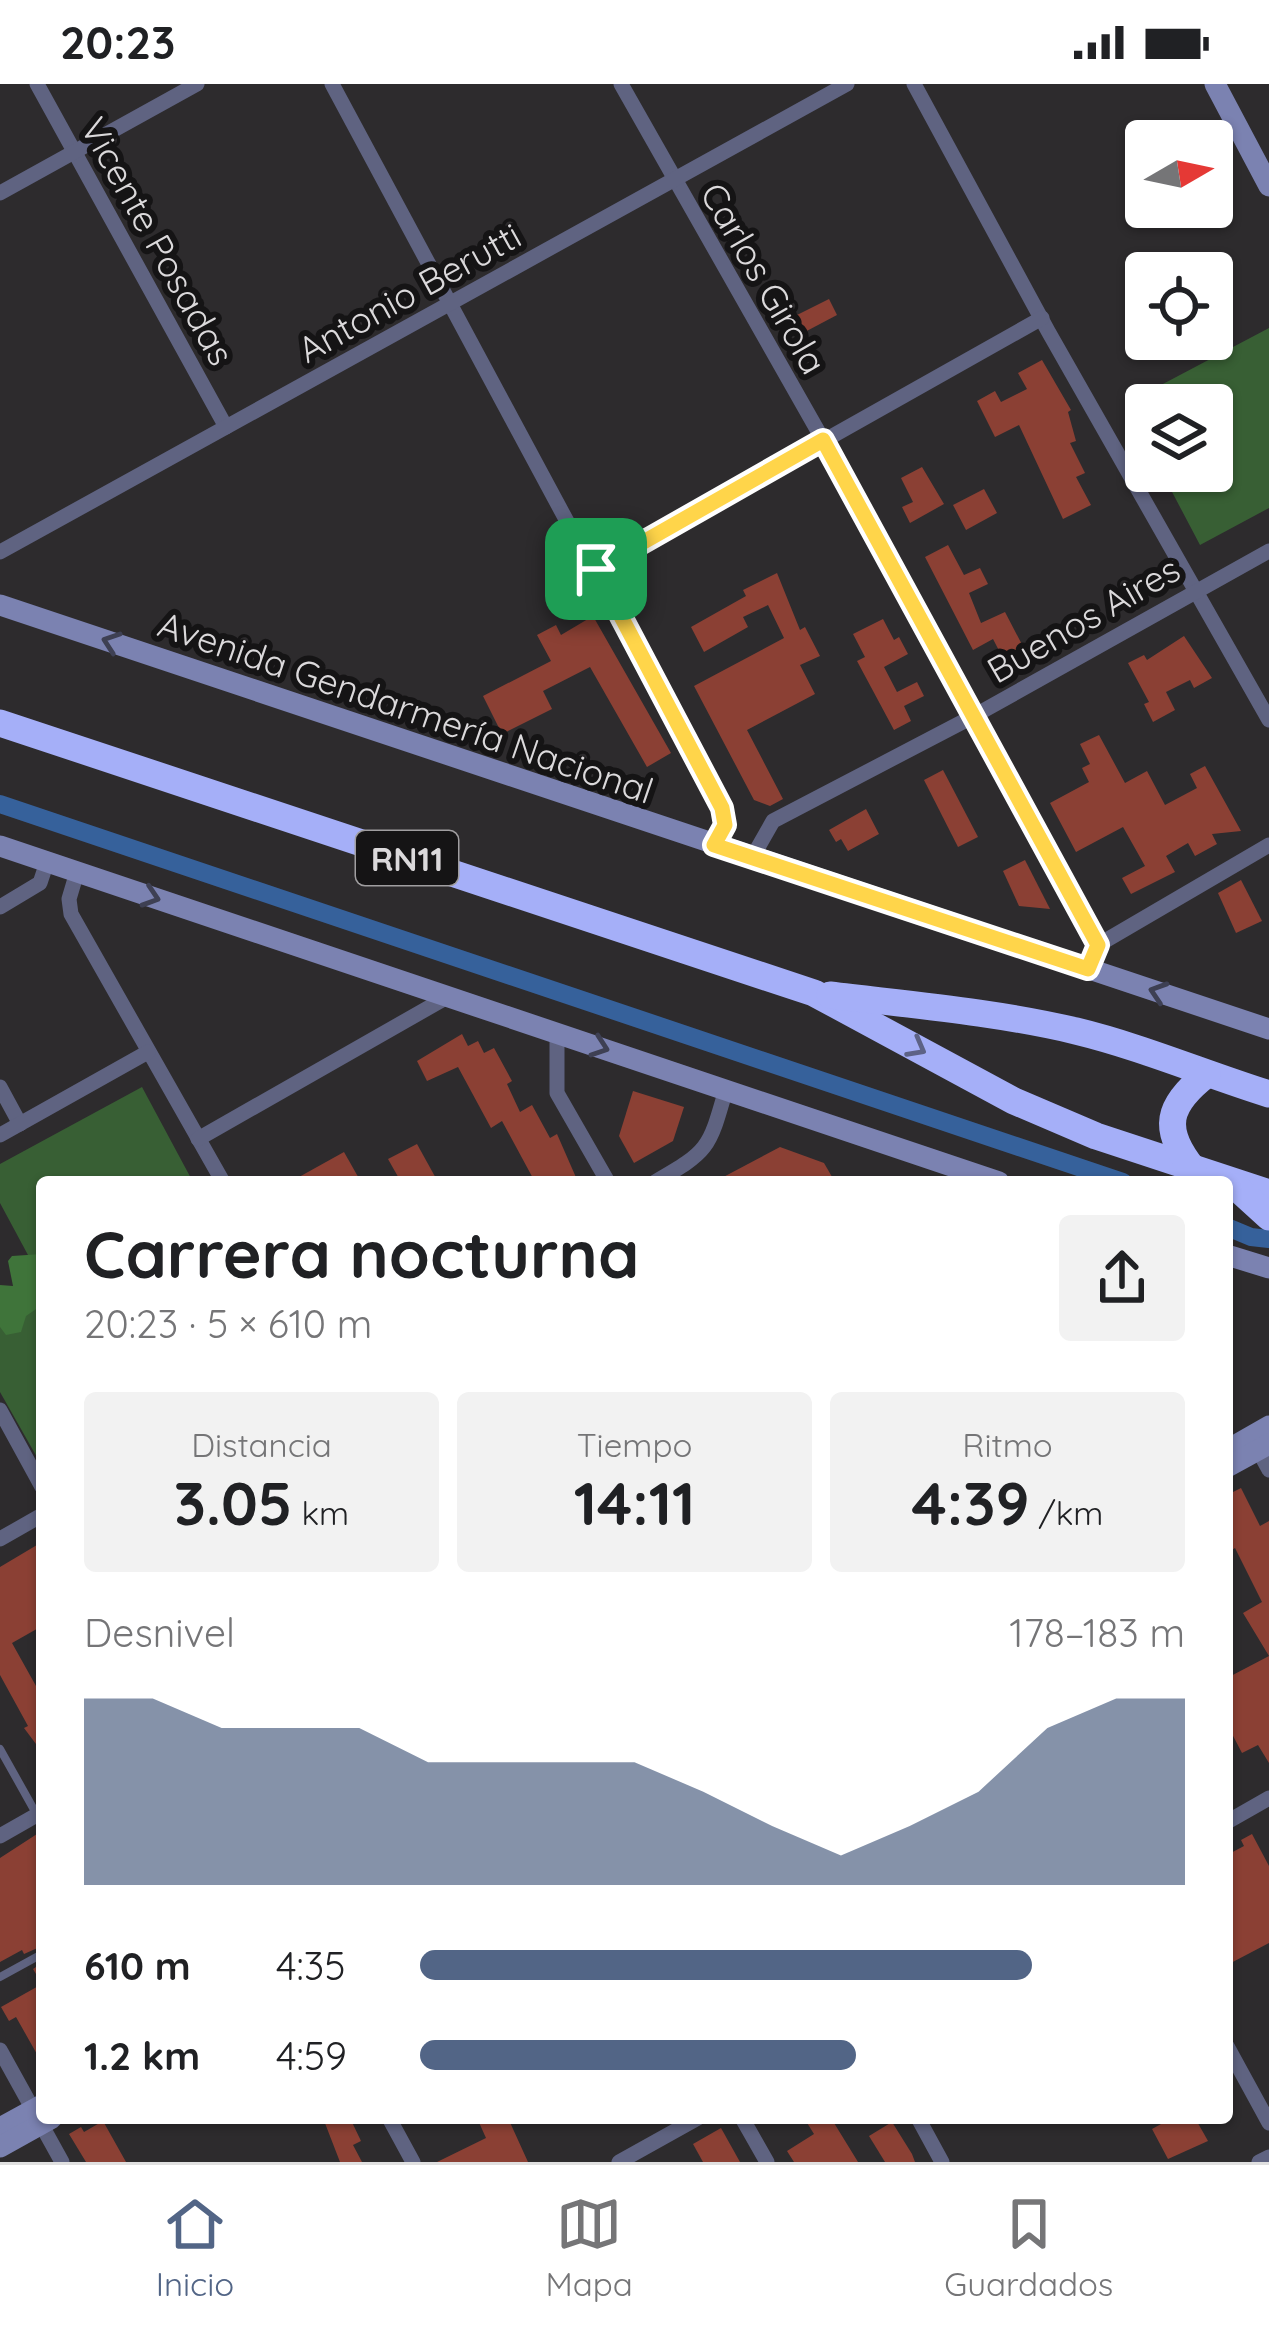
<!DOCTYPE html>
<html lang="es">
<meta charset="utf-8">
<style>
body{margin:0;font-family:Quicksand,sans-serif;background:#f2f2f2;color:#202124;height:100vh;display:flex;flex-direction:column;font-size:45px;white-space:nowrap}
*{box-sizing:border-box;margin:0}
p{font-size:39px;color:#757577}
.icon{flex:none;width:66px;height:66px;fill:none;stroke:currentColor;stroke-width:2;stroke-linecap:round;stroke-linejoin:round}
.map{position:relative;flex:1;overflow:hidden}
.sheet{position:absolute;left:36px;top:1092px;width:1197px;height:948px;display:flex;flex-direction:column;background:#fff;border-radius:12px;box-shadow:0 3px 9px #0004}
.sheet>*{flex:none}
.needle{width:78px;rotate:81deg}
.controls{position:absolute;left:1125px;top:36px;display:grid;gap:24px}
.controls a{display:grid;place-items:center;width:108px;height:108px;border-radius:12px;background:#fff;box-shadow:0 3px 9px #0004;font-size:60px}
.pin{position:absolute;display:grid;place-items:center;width:102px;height:102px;color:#fff;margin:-51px;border-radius:24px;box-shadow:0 6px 18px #0006}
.round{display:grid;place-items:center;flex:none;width:126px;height:126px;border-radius:12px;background:#f2f2f2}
.summary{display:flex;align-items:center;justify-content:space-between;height:204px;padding:0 48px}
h1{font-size:66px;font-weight:700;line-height:90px}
.figures{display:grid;grid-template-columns:repeat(3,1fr);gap:18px;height:204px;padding:12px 48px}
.figures div{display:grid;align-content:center;border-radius:12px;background:#f2f2f2;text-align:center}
.figures b{font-size:60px;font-weight:700}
.figures small{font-size:33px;font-weight:400}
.figures p{font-size:33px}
.chart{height:336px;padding:24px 48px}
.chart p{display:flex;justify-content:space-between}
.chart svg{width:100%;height:216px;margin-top:12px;fill:#526586;opacity:.7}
ul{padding:0 48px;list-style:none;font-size:39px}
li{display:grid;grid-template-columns:192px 144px 1fr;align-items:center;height:90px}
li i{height:30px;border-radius:15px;background:#526586}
.status{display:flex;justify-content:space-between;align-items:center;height:84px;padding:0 60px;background:#fff;direction:ltr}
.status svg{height:33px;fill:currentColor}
.tabs{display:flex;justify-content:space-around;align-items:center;height:168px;border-top:3px solid #e0e0e0;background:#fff;font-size:33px;color:#757577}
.tabs a{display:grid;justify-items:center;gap:6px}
.tabs .current{color:#526586}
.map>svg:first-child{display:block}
</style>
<div class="status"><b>20:23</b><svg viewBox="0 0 49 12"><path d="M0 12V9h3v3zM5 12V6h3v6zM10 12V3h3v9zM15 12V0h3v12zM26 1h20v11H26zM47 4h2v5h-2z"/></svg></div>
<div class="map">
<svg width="1269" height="2078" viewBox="0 0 1269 2078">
<rect width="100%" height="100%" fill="#2d2b2d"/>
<g fill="#385f34">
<polygon points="1269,244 1269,424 1200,461 1161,387 1212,387 1212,321 1146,321 1146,359 1125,320"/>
<polygon points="142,1003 193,1098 42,1098 42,1197 0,1119 0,1080"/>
<polygon points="42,1209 42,1382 0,1308 0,1231"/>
</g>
<polygon fill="#3f743a" points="42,1170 42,1221 26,1232 21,1248 6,1251 0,1243 0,1201 13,1202 8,1177 12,1172"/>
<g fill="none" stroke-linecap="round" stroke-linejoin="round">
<g stroke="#36619b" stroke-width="18">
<polyline points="0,720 1123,1098"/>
<polyline points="1227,1143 1251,1153 1269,1155"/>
</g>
</g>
<g fill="#8b4034">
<polygon points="829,215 837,231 801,250 793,233"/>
<polygon points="1042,276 1071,326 1068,328 1076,357 1070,359 1085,389 1076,393 1091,421 1063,435 1019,341 995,353 977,317 995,307 1001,318 1027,305 1018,289"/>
<polygon points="922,383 944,420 910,439 902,423 913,418 901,394"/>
<polygon points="984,405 997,429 966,446 953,421"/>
<polygon points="948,461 964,491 980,484 988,500 969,509 981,539 1005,528 1029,574 1008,584 993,555 973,566 925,473"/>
<polygon points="777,489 800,546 805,543 820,572 800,581 815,610 747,646 783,715 770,722 754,716 694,602 784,554 768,521 743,533 748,543 704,568 691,543 746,512 743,506"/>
<polygon points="593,532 671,669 647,683 590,583 543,607 552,625 502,650 483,612 551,577 537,551 556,541 561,551"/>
<polygon points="883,535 894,556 899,553 908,570 884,583 897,608 917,598 924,612 904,622 911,637 894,646 857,577 865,573 853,550"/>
<polygon points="1184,552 1212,594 1194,604 1190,596 1166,608 1175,626 1153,638 1144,620 1149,618 1128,579 1144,571 1147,576"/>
<polygon points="1099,651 1125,699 1147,687 1165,721 1197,704 1190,690 1205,682 1241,747 1212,750 1217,760 1195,772 1188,759 1166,772 1175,788 1131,810 1122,794 1145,782 1123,743 1076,768 1050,719 1089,698 1082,684 1090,680 1080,660"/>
<polygon points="943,686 978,753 958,763 924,696"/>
<polygon points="866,725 879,750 848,767 841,755 836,758 829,746"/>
<polygon points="1025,776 1050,825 1019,822 1003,787"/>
<polygon points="1241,796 1262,837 1236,849 1218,809"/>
<polygon points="462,950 468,962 478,957 484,969 494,964 512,997 507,1000 520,1028 532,1021 550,1054 557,1050 578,1098 535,1098 502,1037 491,1044 458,983 427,997 417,977"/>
<polygon points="633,1007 684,1023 673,1057 634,1079 619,1052"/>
<polygon points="417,1060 438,1098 401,1098 388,1075"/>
<polygon points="780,1063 824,1079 835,1098 714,1098"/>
<polygon points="344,1068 361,1098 290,1098"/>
<polygon points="1241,1404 1260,1442 1269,1437 1269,1679 1258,1661 1242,1669 1231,1648 1227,1650 1227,1594 1269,1572 1243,1529 1262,1518 1235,1464 1227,1469 1227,1411"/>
<polygon points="42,1458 42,1542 12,1559 36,1602 42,1599 42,1668 24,1644 28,1642 0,1591 0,1483"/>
<polygon points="37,1750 42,1758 42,1862 24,1870 22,1866 0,1878 0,1774"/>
<polygon points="1252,1750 1269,1782 1269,1859 1227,1881 1227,1771 1244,1762 1241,1756"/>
<polygon points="42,1879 42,1979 16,1933 9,1937 1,1923 42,1900 33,1885"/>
<polygon points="323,2034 350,2034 361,2057 353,2061 362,2078 340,2078"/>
<polygon points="477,2034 508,2034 528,2078 437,2078 486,2054"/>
<polygon points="804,2034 831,2034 858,2078 794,2078 787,2067 814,2050"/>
<polygon points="1172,2034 1195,2034 1208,2057 1168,2075 1152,2045"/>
<polygon points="103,2037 126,2078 86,2078 69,2050 81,2043 84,2048"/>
<polygon points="892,2038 912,2070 915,2078 885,2078 869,2052"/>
<polygon points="721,2044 740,2078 703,2078 693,2060"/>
</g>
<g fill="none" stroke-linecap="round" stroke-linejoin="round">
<g stroke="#5f6381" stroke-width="8">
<polyline points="0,1665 37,1731"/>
<polyline points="0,1893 42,1870"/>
</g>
<g stroke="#5f6381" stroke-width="15">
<polyline points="37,0 226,343"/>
<polyline points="332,0 721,724 725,741 714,761"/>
<polyline points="621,0 823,356 1098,861"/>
<polyline points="914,0 1048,247 1269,636"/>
<polyline points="0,109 197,0"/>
<polyline points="0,468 847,0"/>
<polyline points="596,485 1042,234"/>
<polyline points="752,774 773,737 972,633 1269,467"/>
<polyline points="77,788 69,815 71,830 223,1098"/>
<polyline points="0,823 40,799 47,778"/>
<polyline points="1088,885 1098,861 1269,761"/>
<polyline points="557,948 557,1009 608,1098"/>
<polyline points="0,1003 20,1040"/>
<polyline points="0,1051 148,968"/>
<polyline points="198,1055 449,912"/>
<path d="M655 1098C709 1067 709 1065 726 1005"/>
<polyline points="0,1326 42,1403"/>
<polyline points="1253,1357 1269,1386"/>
<polyline points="0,1455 42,1431"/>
<polyline points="1227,1738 1269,1714"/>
<polyline points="0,1752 42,1728"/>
<polyline points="1227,1962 1269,2039"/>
<polyline points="0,1966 62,2078"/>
<polyline points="389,2034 413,2078"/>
<polyline points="742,2034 767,2078"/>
<polyline points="918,2034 942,2078"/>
<polyline points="619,2078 698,2034"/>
<polyline points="1259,2078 1269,2073"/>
</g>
<g stroke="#7b82b1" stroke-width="21">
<polyline points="1215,0 1269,102"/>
<polyline points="0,521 1269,945"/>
<polyline points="0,762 999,1098"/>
<polyline points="1227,1171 1269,1184"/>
<polyline points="1227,1366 1269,1342"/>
<polyline points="1227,1383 1269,1360"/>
<polyline points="0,2044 42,2021"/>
<polyline points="0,2063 52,2034"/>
</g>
<g stroke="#a5aff8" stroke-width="27">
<polyline points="0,639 814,909 1014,1017 1096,1052 1269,1109"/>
<path d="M830 911C912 921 996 928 1076 947 1142 963 1205 990 1269 1010"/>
<path d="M1193 1085C1161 1045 1167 1021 1207 990"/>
<polyline points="1236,1103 1269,1133"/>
</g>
</g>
<defs><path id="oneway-chevron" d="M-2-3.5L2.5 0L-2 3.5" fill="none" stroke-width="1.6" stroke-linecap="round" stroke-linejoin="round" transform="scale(3)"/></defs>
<g stroke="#3e4053">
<use href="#oneway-chevron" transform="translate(111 558) rotate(-161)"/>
<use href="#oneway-chevron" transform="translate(151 813) rotate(18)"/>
<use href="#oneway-chevron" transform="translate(1158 908) rotate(-162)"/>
<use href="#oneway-chevron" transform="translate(600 963) rotate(19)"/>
</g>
<use stroke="#5d6286" href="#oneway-chevron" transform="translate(917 964) rotate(29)"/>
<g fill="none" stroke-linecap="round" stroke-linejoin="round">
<defs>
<polygon id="route" points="823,356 1098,861 1088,885 714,761 725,741 722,724 596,485"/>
</defs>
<use href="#route" stroke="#fff" stroke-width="24"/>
<use href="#route" stroke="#ffd54a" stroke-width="15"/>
</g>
<g text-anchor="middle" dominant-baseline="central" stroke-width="12" stroke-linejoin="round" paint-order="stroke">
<rect fill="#151415" stroke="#a09ea0" stroke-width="3" x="356" y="747" width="102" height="54" rx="9"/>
<g font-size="33" font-weight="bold" fill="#dbd9db">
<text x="407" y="774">RN11</text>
</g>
<g font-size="36" fill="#dbd9db" stroke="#151415">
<text transform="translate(158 157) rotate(61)">Vicente Posadas</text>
<text transform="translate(764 194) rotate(60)">Carlos Girola</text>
<text transform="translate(409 208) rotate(-29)">Antonio Berutti</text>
<text transform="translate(1083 535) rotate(-30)">Buenos Aires</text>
<text transform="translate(406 623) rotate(19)">Avenida Gendarmería Nacional</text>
</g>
</g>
</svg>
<div class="controls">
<a><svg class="needle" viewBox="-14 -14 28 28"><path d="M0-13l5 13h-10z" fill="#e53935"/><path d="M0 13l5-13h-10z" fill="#757577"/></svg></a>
<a><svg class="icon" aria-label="locate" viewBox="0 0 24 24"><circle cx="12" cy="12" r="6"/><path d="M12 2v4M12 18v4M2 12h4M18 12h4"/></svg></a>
<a><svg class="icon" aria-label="layers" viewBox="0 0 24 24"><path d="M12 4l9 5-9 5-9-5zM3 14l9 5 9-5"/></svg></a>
</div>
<div class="pin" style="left:596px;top:485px;background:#1e9e55"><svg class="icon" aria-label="arrive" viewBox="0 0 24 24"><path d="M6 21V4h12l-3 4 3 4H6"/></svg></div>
<section class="sheet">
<div class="summary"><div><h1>Carrera nocturna</h1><p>20:23 · 5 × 610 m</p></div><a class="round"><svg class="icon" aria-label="share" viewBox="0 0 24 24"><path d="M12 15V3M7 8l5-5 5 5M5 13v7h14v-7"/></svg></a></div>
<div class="figures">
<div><p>Distancia</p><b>3.05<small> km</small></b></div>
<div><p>Tiempo</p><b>14:11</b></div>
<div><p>Ritmo</p><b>4:39<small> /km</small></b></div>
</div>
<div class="chart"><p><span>Desnivel</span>178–183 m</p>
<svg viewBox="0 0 160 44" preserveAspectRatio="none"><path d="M0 44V6L10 6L20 12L30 12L40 12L50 19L60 19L70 19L80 19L90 25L100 32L110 38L120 32L130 25L140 12L150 6L160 6V44z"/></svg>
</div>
<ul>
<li><b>610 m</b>4:35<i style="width:80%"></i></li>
<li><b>1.2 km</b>4:59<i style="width:57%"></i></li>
</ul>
</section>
</div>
<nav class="tabs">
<a class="current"><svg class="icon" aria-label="home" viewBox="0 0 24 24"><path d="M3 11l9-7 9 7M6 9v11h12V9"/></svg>Inicio</a>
<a><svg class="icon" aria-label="map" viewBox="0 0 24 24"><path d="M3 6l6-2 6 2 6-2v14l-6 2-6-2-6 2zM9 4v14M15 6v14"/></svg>Mapa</a>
<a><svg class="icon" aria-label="saved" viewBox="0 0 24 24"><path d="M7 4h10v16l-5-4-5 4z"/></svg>Guardados</a>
</nav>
